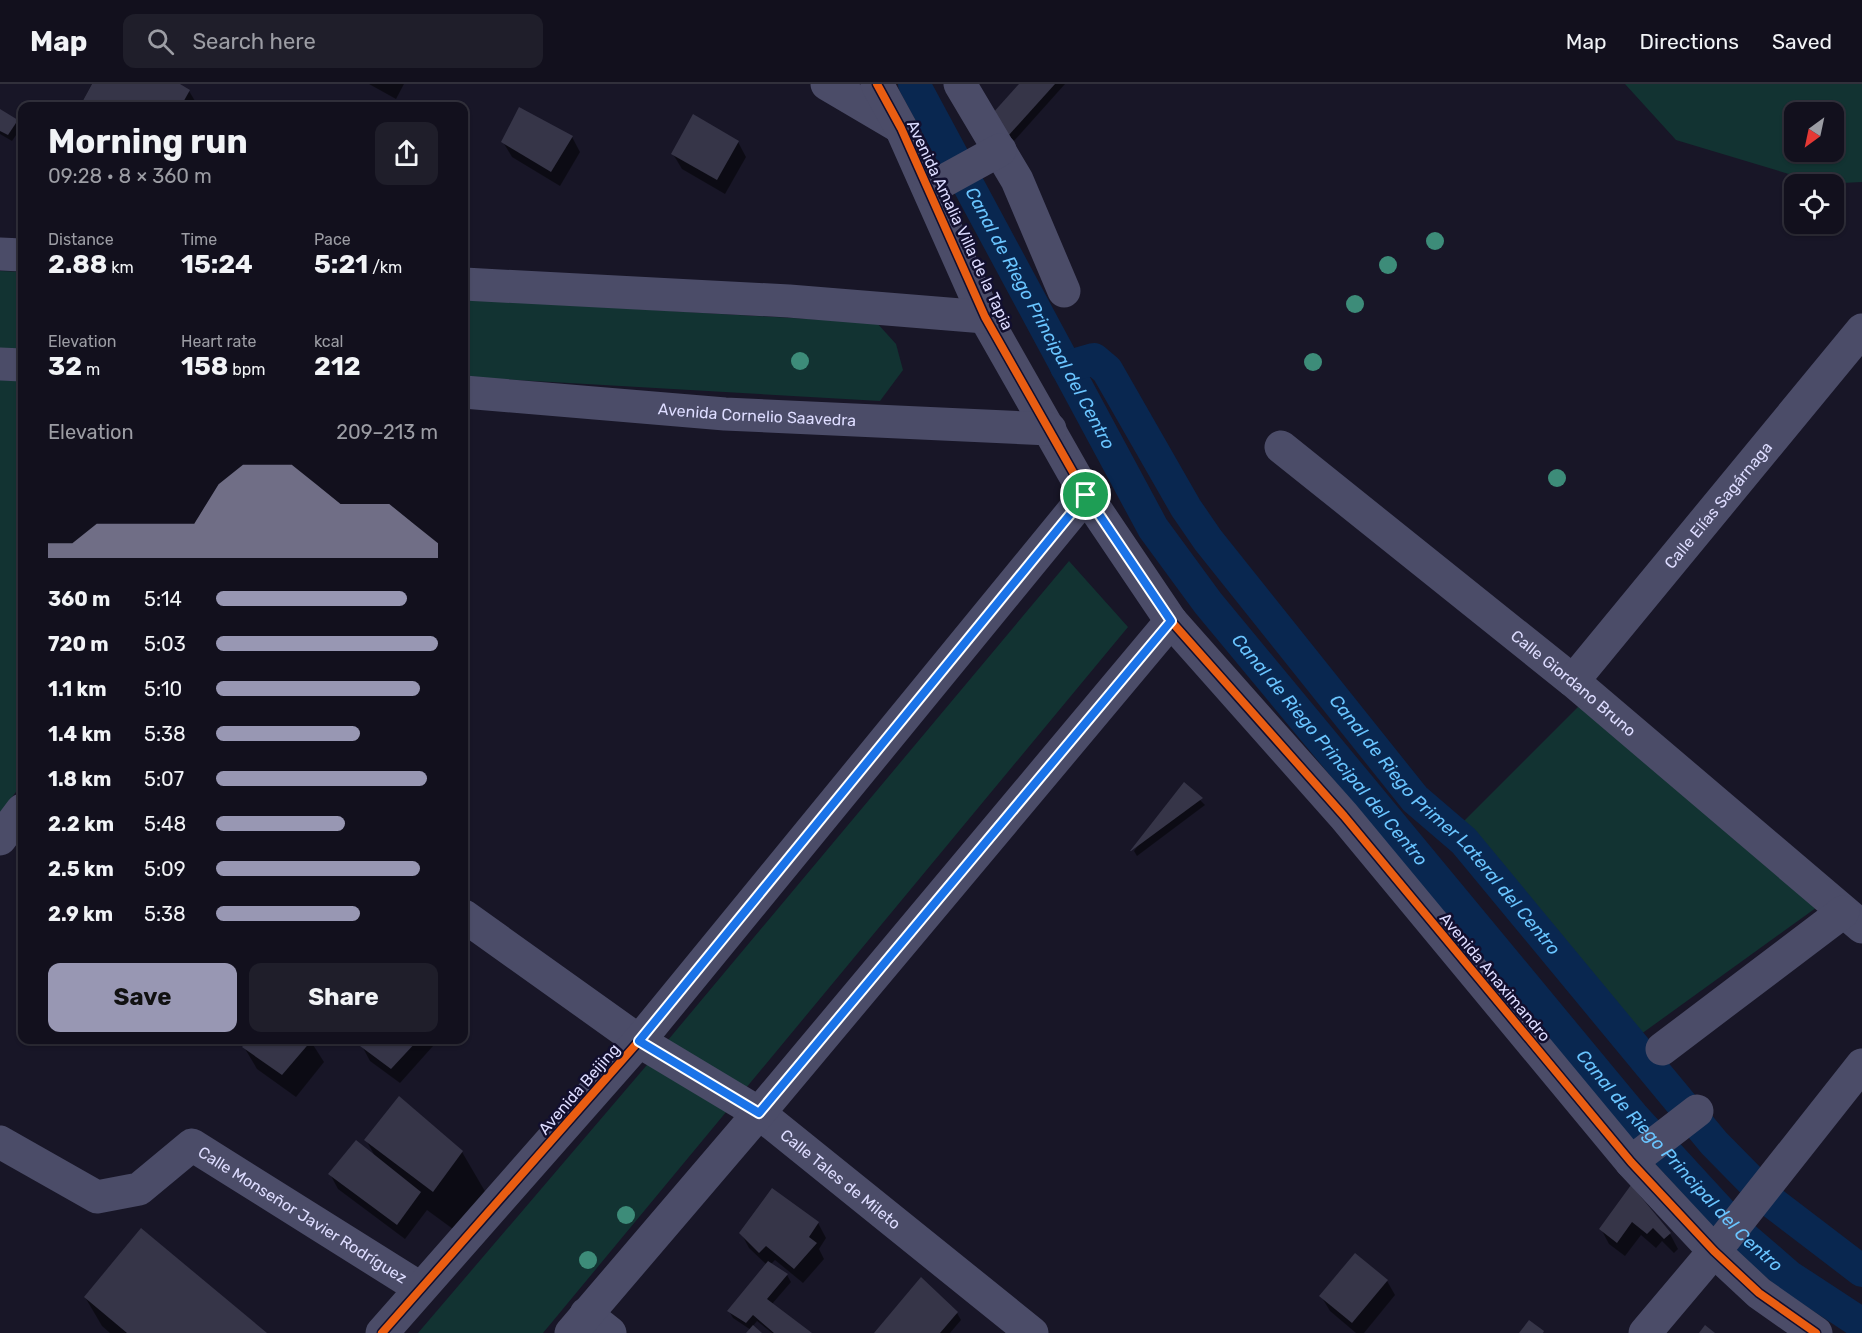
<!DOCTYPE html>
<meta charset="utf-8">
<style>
body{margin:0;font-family:Rubik,sans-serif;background:#1f1e2a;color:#f1f3f6;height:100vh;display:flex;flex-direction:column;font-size:22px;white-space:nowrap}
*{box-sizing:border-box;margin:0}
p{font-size:20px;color:#9c9da4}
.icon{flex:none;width:33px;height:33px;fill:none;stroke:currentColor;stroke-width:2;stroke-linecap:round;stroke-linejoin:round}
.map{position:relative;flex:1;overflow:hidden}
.drawer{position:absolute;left:18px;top:18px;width:450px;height:942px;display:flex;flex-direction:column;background:#12101d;border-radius:12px;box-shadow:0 2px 4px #0004,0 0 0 2px #31303b}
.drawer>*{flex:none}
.needle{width:39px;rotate:213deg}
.fabs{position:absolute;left:1784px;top:18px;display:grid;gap:12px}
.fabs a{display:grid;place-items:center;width:60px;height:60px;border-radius:12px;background:#12101d;box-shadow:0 2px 4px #0004,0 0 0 2px #31303b;font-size:30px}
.pin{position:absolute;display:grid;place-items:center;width:51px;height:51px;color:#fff;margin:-26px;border:3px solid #fff;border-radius:50%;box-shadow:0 2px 6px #0007}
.round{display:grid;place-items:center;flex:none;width:63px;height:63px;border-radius:12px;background:#1f1e2a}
.overview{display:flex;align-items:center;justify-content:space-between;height:102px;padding:0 30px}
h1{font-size:33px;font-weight:700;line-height:45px}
.metrics{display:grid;grid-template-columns:repeat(3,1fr);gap:9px;height:102px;padding:6px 30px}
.metrics div{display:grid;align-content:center}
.metrics b{font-size:26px;font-weight:700}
.metrics small{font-size:16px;font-weight:400}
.metrics p{font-size:16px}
.chart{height:168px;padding:12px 30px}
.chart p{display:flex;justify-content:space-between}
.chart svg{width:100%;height:108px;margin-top:6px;fill:#9897b3;opacity:.7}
.action{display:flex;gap:12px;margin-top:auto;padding:12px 30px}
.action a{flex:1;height:69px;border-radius:12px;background:#9897b3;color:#111;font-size:24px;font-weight:700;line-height:69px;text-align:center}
.action a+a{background:#1f1e2a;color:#f1f3f6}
ul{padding:0 30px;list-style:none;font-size:20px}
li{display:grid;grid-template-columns:96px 72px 1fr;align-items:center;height:45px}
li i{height:15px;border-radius:8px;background:#9897b3}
header{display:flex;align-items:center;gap:36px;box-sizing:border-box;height:84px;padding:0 30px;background:#12101d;border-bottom:2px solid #31303b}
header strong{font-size:28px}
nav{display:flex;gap:33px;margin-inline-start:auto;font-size:21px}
.search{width:420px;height:54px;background:#1f1e2a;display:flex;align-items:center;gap:15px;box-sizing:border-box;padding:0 21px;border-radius:12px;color:#9c9da4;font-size:22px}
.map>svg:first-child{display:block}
</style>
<header>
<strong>Map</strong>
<div class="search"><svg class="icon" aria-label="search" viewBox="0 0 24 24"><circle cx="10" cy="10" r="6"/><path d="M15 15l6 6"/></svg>Search here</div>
<nav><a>Map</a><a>Directions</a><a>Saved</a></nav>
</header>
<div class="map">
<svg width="1862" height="1249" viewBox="0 0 1862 1249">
<rect width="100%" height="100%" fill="#181627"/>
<g fill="#123332" fill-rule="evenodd">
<path d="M1625 0H1862V98L1822 100 1676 56ZM1833 28V68H1794V28Z"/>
<polygon points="0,187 22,188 22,266 0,265"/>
<polygon points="464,215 877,239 896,260 903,286 880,317 464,293"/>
<polygon points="0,296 22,297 22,700 0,729"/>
<polygon points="1069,477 1128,543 543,1249 418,1249 658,968"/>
<polygon points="1581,620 1820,821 1637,953 1464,737"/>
</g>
<g fill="#0007">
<polygon points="92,0 177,0 189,7 198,22 80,22"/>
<polygon points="369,0 404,0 396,15"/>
<polygon points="1021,0 1065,0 1013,58 998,37"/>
<polygon points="0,27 17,37 21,44 12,57 0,50"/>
<polygon points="572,53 580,68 560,102 512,73 503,58"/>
<polygon points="738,58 746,73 725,110 682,85 673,70"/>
<polygon points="1184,700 1205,721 1137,772 1134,767"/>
<polygon points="250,956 310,956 324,978 296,1013 257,985 244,963"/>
<polygon points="368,956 430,956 433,962 400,999 370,977 362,962"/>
<polygon points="399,1014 462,1068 486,1109 457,1148 427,1126 405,1155 338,1105 330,1090 376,1074 366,1056"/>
<polygon points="1631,1103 1670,1150 1678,1165 1674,1169 1662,1157 1656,1164 1641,1151 1625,1172 1609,1160 1601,1145"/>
<polygon points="818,1139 826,1154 819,1165 824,1175 803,1199 775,1176 770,1181 787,1191 791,1198 772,1220 809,1249 772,1249 757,1237 752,1243 760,1249 748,1249 751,1246 733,1234 729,1227 767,1181 749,1164 741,1149"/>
<polygon points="1387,1197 1395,1211 1364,1249 1356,1249 1330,1227 1321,1212"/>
<polygon points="85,1213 264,1249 110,1249 102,1242"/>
<polygon points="957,1229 961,1236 950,1249 876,1249"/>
</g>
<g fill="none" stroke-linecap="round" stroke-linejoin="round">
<g stroke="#092750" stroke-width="32">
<path id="s1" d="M914 0 1153 444 1208 519 1633 1032 1745 1154 1789 1192 1862 1240"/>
<path id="s2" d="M1066 283 1094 275 1107 286 1186 424 1208 456 1415 715 1464 757 1714 1059 1773 1119 1862 1187"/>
</g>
</g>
<g fill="#363548">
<polygon points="92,0 180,0 190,6 181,22 105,22 98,19 103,22 80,22"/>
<polygon points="1019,0 1055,0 1008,52 992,30"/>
<polygon points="519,23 573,52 551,88 501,58"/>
<polygon points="0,25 18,36 8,51 0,47"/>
<polygon points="693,30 739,57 717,96 671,70"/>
<polygon points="1184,698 1203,714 1131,767 1130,767"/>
<polygon points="248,956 312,956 282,991 242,963"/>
<polygon points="366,956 418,956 391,985 360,962"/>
<polygon points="399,1012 463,1067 433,1108 364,1056"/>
<polygon points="356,1056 421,1108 397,1141 328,1090"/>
<polygon points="1631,1101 1671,1149 1664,1155 1653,1144 1647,1150 1632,1138 1617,1159 1599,1145"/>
<polygon points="772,1104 819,1138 809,1153 817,1159 794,1185 766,1162 759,1169 739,1149"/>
<polygon points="141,1144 267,1249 127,1249 84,1213"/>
<polygon points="1355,1169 1388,1196 1352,1239 1319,1212"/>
<polygon points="768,1177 788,1190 767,1215 812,1249 774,1249 753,1231 746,1239 727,1227"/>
<polygon points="921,1193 958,1228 940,1249 874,1249"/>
<polygon points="1529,1236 1544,1247 1543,1249 1519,1249"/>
<polygon points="753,1241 762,1249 746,1249"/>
<polygon points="1705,1241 1715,1249 1699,1249"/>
</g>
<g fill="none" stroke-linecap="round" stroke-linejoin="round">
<g stroke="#4b4c68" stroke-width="33">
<polyline points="827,0 900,43"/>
<polyline points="877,0 901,44 985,233 1086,411 1171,537 1344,732 1631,1078 1714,1167 1759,1209 1816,1249"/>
<polyline points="960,0 1017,96 1064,207"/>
<polyline points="929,105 1000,66"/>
<polyline points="0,170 22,171"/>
<polyline points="464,200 789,217 985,233"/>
<polyline points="0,280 22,281"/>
<path id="s3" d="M464 308 725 330 1050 345"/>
<path id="s4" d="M1281 363 1573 597 1862 843"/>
<path id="s5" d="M1573 597 1862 246"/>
<polyline points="0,755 22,726"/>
<path id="s6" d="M464 832 639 957 759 1029 1032 1249"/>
<polyline points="1662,965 1843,828"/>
<path id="s7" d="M0 1058 97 1113 139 1105 192 1061 420 1204"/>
<polyline points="1631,1078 1697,1027"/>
<polyline points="586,1230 610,1249"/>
<polyline points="382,1249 639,957 1086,411"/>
<polyline points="571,1249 759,1029 1171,537"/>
<polyline points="1645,1249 1726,1153 1862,981"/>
</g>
<defs>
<g id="cycleway">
<polyline points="877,0 901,44 985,233 1086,411 1171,537 1344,732 1631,1078 1714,1167 1759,1209 1816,1249"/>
<polyline points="382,1249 639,957 1086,411"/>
</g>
</defs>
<use href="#cycleway" stroke="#120f2e" stroke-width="11"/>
<use href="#cycleway" stroke="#e95d12" stroke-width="8"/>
</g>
<g fill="#3d8c79">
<circle cx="1435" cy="157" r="9"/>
<circle cx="1388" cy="181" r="9"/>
<circle cx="1355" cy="220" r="9"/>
<circle cx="800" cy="277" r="9"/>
<circle cx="1313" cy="278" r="9"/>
<circle cx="1557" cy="394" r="9"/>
<circle cx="626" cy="1131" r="9"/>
<circle cx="588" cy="1176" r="9"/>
</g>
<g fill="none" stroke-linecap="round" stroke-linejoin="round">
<defs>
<polygon id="route" points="1086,411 1171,537 759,1029 639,957"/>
</defs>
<use href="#route" stroke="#fff" stroke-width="12"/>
<use href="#route" stroke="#1a73e8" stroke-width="8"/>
</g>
<g text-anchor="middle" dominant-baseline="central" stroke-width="5" stroke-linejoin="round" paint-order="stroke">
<g font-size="16" fill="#dddcff" stroke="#120f2e">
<text transform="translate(960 141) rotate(65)">Avenida Amalia Villa de la Tapia</text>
<text stroke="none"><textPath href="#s3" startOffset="294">Avenida Cornelio Saavedra</textPath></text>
<text stroke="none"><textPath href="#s5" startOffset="228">Calle Elías Sagárnaga</textPath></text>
<text stroke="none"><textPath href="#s4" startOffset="376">Calle Giordano Bruno</textPath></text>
<text transform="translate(1495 893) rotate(50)">Avenida Anaximandro</text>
<text transform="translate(579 1005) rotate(-49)">Avenida Beijing</text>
<text stroke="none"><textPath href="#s6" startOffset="460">Calle Tales de Mileto</textPath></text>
<text stroke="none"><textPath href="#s7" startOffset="354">Calle Monseñor Javier Rodríguez</textPath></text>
</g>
<g font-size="18" font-style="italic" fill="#6ac5ff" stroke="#120f2e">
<text stroke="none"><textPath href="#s1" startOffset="266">Canal de Riego Principal del Centro</textPath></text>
<text stroke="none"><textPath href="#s1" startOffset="788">Canal de Riego Principal del Centro</textPath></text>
<text stroke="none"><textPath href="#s2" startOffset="615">Canal de Riego Primer Lateral del Centro</textPath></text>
<text stroke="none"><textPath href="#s1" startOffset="1328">Canal de Riego Principal del Centro</textPath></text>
</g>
</g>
</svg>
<div class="fabs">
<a><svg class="needle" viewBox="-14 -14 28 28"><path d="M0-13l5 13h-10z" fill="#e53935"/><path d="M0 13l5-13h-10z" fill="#9c9da4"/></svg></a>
<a><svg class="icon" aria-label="locate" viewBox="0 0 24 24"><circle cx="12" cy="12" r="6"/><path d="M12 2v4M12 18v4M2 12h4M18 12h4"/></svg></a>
</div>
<div class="pin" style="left:1086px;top:411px;background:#1e9e55"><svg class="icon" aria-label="arrive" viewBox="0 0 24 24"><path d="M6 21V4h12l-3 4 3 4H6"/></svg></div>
<section class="drawer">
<div class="overview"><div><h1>Morning run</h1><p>09:28 · 8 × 360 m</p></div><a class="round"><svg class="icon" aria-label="share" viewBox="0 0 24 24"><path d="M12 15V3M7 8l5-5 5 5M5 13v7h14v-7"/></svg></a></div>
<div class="metrics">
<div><p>Distance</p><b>2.88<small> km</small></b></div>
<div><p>Time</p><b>15:24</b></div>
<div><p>Pace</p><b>5:21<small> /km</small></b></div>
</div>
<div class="metrics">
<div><p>Elevation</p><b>32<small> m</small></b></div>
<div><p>Heart rate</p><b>158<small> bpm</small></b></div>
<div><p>kcal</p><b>212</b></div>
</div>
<div class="chart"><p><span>Elevation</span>209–213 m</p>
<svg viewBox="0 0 160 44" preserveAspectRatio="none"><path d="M0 44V38L10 38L20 30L30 30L40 30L50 30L60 30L70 14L80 6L90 6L100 6L110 14L120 22L130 22L140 22L150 30L160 38V44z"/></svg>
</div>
<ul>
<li><b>360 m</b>5:14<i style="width:86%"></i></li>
<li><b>720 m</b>5:03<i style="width:100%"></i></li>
<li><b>1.1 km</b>5:10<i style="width:92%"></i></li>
<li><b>1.4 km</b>5:38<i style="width:65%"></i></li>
<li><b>1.8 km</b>5:07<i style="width:95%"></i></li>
<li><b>2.2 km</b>5:48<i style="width:58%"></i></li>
<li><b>2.5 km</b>5:09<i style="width:92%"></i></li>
<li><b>2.9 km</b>5:38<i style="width:65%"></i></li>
</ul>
<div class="action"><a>Save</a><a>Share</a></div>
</section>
</div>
